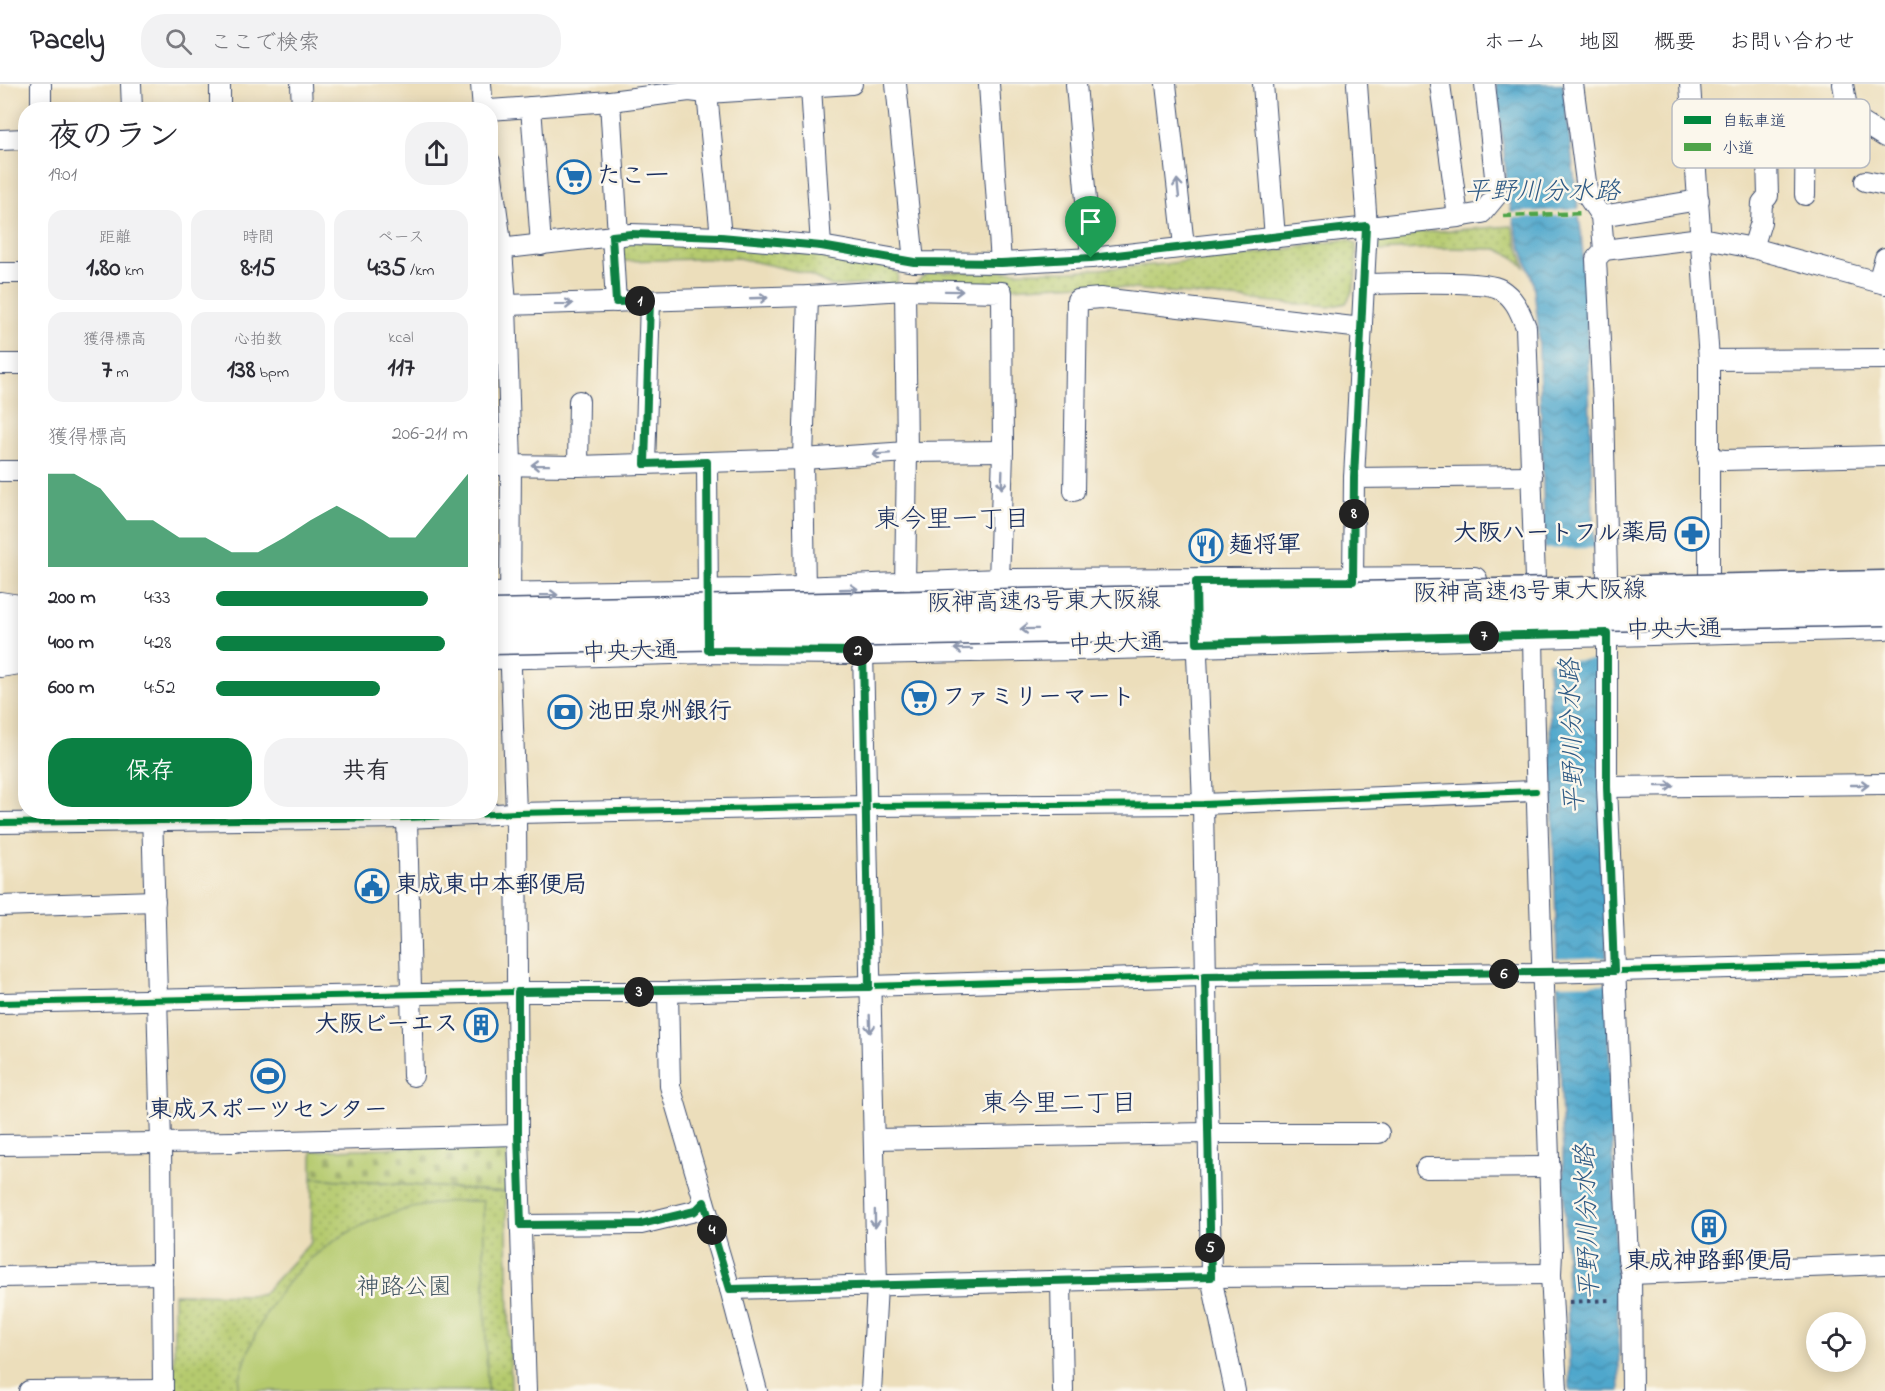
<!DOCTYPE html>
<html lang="ja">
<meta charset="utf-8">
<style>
body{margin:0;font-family:"Indie Flower","Klee One",sans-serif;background:#f2f2f3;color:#2b2b33;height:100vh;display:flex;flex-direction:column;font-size:22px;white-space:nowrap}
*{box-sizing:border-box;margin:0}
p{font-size:20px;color:#7c7c81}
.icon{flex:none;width:33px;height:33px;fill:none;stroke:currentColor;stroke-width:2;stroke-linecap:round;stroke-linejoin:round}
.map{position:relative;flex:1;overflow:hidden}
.details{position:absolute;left:18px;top:18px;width:480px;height:717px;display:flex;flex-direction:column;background:#fff;border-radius:24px;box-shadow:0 3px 15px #0003}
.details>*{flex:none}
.tools{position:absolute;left:1806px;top:1228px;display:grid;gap:12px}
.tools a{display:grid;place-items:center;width:60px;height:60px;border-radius:50%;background:#fff;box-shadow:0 3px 15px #0003;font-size:30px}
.pin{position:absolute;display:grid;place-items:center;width:51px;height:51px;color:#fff;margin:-62px -26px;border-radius:50% 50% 50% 0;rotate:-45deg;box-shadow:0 0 6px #0007}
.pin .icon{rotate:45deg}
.km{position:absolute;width:30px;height:30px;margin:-15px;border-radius:50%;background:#222;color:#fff;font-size:16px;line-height:30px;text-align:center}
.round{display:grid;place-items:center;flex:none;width:63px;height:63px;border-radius:24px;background:#f2f2f3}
.summary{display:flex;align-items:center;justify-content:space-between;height:102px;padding:0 30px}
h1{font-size:33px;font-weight:700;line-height:45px}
.metrics{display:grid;grid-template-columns:repeat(3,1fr);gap:9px;height:102px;padding:6px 30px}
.metrics div{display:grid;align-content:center;border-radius:15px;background:#f2f2f3;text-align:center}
.metrics b{font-size:26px;font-weight:700}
.metrics small{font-size:16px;font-weight:400}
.metrics p{font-size:16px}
.chart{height:168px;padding:12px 30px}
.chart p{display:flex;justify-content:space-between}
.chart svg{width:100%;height:108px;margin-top:6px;fill:#0b8043;opacity:.7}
.primary-button{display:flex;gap:12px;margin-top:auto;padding:12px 30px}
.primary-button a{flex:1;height:69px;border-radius:24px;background:#0b8043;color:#fff;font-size:24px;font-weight:700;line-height:69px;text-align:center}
.primary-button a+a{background:#f2f2f3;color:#2b2b33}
ul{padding:0 30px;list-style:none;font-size:20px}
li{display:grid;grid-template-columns:96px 72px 1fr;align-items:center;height:45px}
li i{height:15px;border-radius:8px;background:#0b8043}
header{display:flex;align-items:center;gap:36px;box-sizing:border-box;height:84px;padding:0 30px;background:#fff;border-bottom:2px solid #e1e1e2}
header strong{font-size:28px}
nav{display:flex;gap:33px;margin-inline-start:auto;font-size:21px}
.search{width:420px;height:54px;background:#f2f2f3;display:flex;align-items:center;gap:15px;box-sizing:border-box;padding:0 21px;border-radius:24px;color:#7c7c81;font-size:22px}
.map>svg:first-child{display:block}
</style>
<header>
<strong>Pacely</strong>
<div class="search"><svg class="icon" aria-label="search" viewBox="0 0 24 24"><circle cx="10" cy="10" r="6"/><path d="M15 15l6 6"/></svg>ここで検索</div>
<nav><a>ホーム</a><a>地図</a><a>概要</a><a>お問い合わせ</a></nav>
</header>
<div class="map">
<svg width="1885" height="1307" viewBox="0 0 1885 1307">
<defs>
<pattern id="cemetery-stones" width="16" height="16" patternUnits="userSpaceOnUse" patternTransform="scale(1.5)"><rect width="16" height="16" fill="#b5ca6e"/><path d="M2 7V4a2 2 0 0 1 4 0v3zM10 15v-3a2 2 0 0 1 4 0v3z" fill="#92a45e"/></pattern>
<pattern id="park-dots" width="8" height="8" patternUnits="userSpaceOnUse" patternTransform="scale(1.5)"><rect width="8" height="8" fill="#b5ca6e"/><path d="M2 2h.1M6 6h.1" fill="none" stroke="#92a45e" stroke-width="1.8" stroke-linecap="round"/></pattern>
<pattern id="water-waves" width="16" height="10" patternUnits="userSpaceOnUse" patternTransform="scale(1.5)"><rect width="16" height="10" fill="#4fa7cc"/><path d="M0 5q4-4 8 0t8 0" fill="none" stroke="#4188a9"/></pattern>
</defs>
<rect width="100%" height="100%" fill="#fbf7ec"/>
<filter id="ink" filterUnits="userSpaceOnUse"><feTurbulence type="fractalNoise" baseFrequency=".0167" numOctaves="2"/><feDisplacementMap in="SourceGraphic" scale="12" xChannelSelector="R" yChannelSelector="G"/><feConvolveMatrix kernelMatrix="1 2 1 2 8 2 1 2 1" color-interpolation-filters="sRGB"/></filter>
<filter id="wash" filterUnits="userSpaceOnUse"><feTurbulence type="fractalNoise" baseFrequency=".008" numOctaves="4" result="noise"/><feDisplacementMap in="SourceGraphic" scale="24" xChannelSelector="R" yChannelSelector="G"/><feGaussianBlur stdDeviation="1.35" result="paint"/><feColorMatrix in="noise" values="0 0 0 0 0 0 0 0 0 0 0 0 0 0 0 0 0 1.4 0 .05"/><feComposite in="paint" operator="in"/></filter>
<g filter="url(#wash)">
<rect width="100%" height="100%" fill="#ecdebb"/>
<polygon fill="url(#cemetery-stones)" stroke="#687c66" stroke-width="1.5" points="495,1059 507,1070 506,1108 312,1094 312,1067"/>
<g fill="url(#park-dots)" stroke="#687c66" stroke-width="1.5">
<polygon points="1512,142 1525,183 1512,172 1497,165 1443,164 1377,167 1379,151"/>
<path d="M1348 155 1356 160C1357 180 1358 202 1346 219L1329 223 1080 200 991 205 915 201 922 193 931 188 1071 187 1165 180 1218 173H1240Z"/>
<polygon points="624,157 675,158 822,171 851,179 883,181 898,189 897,200 832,202 805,189 738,174 621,177 617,165"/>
<polygon points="312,1094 506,1108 511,1307 174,1307 174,1210 262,1211 311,1158"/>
</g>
<path fill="#b5ca6e" stroke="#687c66" stroke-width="1.5" d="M458 1117H483L487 1307H237C262 1192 343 1126 458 1117Z"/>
<polygon fill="url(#water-waves)" stroke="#356b95" stroke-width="1.5" points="1496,0 1563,0 1581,148 1586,206 1620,1307 1570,1307 1538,240 1533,198 1516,147 1509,116"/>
<g fill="#ecdebb">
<polygon points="1581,125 1582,131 1510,134 1509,129"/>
<polygon points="1596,464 1599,576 1547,577 1543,465"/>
<polygon points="1608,873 1609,900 1556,901 1555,875"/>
</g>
</g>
<g filter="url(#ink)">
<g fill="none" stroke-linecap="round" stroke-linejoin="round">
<defs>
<g id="minor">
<polyline points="41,0 41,26"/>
<polyline points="131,0 132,26"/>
<polyline points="220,0 220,26"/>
<polyline points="301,0 302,26"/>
<polyline points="481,0 483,26"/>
<polyline points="896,0 914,178"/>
<polyline points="989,0 1001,179"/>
<polyline points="1076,0 1091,174"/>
<polyline points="1166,0 1184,162"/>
<polyline points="1263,0 1275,154"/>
<polyline points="1440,0 1458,133"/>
<polyline points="1573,0 1588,113 1601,132 1604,166 1596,175 1603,320 1607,494"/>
<polyline points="1690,0 1709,276 1709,491"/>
<polyline points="1843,0 1848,30 1885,53"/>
<polyline points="811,3 821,162"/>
<polyline points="707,9 721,153"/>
<polyline points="610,17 618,152"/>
<polyline points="531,23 541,161"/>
<polyline points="490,26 610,17 689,7 707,9 852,0"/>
<polyline points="0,56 26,55"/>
<polyline points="490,78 502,166 506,221 511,380 510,525"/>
<polyline points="1865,97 1885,101"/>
<polyline points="1805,111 1806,33"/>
<polyline points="1601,132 1699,116"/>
<polyline points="612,152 616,218"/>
<polyline points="1753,164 1761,138 1762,119 1768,112 1766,36 1776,31 1803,30 1806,33 1848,30"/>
<polyline points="490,166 631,150 721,153 821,162 914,178 1001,179 1091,174 1458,133 1482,129 1497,111 1485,0"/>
<polyline points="1604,166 1701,154 1753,164 1885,200"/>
<polyline points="0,189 26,189"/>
<polyline points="1878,198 1885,174"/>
<path d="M1364 200C1389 200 1483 195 1500 205 1515 214 1520 228 1526 243L1535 495"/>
<polyline points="905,206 907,368 905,502"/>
<polyline points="506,221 808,212 905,206 1002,208 1003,367 999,498"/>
<polyline points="1709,276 1885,275"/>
<polyline points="0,280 26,280"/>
<polyline points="1708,374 1724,376 1885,372"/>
<polyline points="707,378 708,521"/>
<polyline points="645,380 650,217"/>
<polyline points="490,381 578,382 707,378 803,375 907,368 1003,367"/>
<polyline points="578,382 579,317"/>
<polyline points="0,387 26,387"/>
<polyline points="1354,394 1532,392"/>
<polyline points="1074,407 1077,216 1100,214 1362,244"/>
<polyline points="1353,497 1354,394 1367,142 1357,0"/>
<polyline points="805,506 803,375 808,212"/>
<polyline points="0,518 26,522"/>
<polyline points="1196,546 1203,720 1211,1193 1235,1307"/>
<polyline points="1607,549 1607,703 1628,1175 1631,1190 1632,1307"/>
<path d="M1533 550C1536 756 1546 962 1552 1168L1551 1190 1557 1307"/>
<polyline points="510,557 516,729 518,1051 526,1307"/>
<polyline points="863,567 877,1203 871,1307"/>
<polyline points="0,583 26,579"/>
<polyline points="1607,703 1885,700"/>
<polyline points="152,728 161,1059 163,1307"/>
<polyline points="407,734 413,992"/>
<polyline points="0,739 407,734 516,729 865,722 1203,720 1536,707"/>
<polyline points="0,822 155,817"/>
<polyline points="668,908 670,1002 730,1205 757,1307"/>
<polyline points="0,919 518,908 668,908 1205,892 1544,889 1885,880"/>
<polyline points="874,1055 1207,1049 1379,1049"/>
<polyline points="244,1058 518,1051"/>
<polyline points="0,1061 236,1058"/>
<polyline points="1426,1084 1550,1083"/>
<polyline points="521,1141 641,1140 695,1127 704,1118"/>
<polyline points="1631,1190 1885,1180"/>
<polyline points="0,1193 163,1190"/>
<polyline points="1061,1197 1063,1307"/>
<polyline points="730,1205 1211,1193 1551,1190"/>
<polyline points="29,1307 163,1306"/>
</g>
<g id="major">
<polyline points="490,512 751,508 999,498 1474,496"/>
<polyline points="490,572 708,566 863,567 1076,563 1885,542"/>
</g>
<g id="highway">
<polyline points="0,540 26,540"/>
<polyline points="0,566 26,566"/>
</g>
</defs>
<use href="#minor" stroke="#3a496c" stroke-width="22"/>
<use href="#major" stroke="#3a496c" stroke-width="28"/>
<use href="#highway" stroke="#3a496c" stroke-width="31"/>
<polyline stroke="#3a496c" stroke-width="4" stroke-dasharray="4.5 4.5" stroke-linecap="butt" points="1569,1218 1612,1216"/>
<use href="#minor" stroke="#fff" stroke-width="20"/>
<use href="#major" stroke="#fff" stroke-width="26"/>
<use href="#highway" stroke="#fff" stroke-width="28"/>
<defs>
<g id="highway-bridge">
<polyline points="490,530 1885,501"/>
<polyline points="490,556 1885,527"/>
</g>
</defs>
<use href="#highway-bridge" stroke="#3a496c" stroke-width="31" stroke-linecap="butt"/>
<use href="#highway-bridge" stroke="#fff" stroke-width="28"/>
<polyline stroke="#4fa44a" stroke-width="4.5" stroke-dasharray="9 4.5" stroke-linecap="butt" points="1503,132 1584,129"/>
<defs>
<g id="cycleway">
<polyline points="0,739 407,734 516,729 865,722 1203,720 1536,707"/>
<polyline points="0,919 518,908 668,908 1205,892 1544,889 1885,880"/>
</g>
</defs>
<use href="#cycleway" stroke="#fbf7ec" stroke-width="10"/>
<use href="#cycleway" stroke="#00873e" stroke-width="6"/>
</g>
<defs><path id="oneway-shaft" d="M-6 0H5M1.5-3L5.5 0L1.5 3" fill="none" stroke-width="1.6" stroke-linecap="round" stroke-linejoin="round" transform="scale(1.5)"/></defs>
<g stroke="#8d97ae">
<use href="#oneway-shaft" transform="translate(1178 104) rotate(-96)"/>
<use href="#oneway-shaft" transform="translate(954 207) rotate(1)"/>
<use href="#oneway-shaft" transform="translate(759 214) rotate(-2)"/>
<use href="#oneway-shaft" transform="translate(564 220) rotate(-1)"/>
<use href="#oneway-shaft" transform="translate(881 370) rotate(176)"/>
<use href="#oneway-shaft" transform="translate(540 381) rotate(-179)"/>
<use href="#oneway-shaft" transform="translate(1002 396) rotate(92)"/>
<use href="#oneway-shaft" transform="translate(849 505) rotate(-2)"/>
<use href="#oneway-shaft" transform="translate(549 511) rotate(-1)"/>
<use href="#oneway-shaft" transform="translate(1029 545) rotate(179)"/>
<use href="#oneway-shaft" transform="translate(963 565) rotate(179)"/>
<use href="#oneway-shaft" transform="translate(1860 701)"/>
<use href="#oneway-shaft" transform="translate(1665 702)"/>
<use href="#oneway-shaft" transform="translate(870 940) rotate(88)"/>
<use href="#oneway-shaft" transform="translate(875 1135) rotate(89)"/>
</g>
</g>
<g fill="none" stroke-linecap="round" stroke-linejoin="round" filter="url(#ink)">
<defs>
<polygon id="route" points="1366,142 1354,394 1353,497 1196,498 1197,559 1607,549 1607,703 1614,887 1205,892 1211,1193 730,1205 704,1118 695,1127 641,1140 521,1141 518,1051 518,908 869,903 863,567 708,566 707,378 645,380 650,217 616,218 612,152 631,150 721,153 821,162 914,178 1001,179 1091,174"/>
</defs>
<use href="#route" stroke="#fff" stroke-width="12"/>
<use href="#route" stroke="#0b8043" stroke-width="8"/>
</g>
<defs>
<symbol id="supermarket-ring" viewBox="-11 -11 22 22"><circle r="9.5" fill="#fbf7ec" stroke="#1f6fb2" stroke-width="1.5"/><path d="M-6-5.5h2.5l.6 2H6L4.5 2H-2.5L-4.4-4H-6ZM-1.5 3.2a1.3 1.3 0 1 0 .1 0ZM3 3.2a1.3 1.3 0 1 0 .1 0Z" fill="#1f6fb2"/></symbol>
<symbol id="pharmacy-ring" viewBox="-11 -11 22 22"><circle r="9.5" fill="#fbf7ec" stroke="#1f6fb2" stroke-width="1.5"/><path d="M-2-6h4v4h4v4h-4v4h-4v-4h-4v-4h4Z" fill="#1f6fb2"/></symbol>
<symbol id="restaurant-ring" viewBox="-11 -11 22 22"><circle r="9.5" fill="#fbf7ec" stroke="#1f6fb2" stroke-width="1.5"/><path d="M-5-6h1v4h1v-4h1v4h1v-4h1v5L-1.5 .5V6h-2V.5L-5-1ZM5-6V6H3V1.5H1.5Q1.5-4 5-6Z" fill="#1f6fb2"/></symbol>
<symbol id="bank-ring" viewBox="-11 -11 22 22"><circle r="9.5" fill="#fbf7ec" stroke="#1f6fb2" stroke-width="1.5"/><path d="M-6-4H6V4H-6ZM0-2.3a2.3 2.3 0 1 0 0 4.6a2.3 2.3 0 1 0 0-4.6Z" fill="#1f6fb2"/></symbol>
<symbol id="civic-ring" viewBox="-11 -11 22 22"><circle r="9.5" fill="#fbf7ec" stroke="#1f6fb2" stroke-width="1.5"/><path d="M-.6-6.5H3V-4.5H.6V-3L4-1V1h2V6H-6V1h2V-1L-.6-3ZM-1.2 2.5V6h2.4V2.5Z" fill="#1f6fb2"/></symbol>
<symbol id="building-ring" viewBox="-11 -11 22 22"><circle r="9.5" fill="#fbf7ec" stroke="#1f6fb2" stroke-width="1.5"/><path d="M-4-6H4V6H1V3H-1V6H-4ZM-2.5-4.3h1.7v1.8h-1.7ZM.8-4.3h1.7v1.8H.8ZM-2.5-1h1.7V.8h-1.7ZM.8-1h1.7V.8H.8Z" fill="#1f6fb2"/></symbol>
<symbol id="stadium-ring" viewBox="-11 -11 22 22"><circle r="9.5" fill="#fbf7ec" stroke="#1f6fb2" stroke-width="1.5"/><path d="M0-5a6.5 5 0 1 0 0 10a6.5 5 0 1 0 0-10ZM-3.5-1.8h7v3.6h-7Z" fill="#1f6fb2"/></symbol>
</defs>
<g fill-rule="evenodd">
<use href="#supermarket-ring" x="555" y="74" width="38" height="38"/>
<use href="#pharmacy-ring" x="1673" y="431" width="38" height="38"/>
<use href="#restaurant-ring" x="1187" y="443" width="38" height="38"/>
<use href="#supermarket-ring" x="900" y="595" width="38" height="38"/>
<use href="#bank-ring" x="546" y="609" width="38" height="38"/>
<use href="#civic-ring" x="353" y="783" width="38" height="38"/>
<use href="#building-ring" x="462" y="922" width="38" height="38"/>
<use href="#stadium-ring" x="249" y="973" width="38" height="38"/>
<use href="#building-ring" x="1690" y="1124" width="38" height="38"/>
</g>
<g text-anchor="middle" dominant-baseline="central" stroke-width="5" stroke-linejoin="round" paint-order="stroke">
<g font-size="24" font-weight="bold" fill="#1b2f5e" stroke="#fbf7ec" text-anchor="start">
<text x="597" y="93">たこ一</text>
<text x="1669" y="450" text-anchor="end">大阪ハートフル薬局</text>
<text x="1229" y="462">麺将軍</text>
<text x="942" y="614">ファミリーマート</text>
<text x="588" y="628">池田泉州銀行</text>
<text x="395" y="802">東成東中本郵便局</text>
<text x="458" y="941" text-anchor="end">大阪ビーエス</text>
<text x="268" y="1027" text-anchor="middle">東成スポーツセンター</text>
<text x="1709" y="1178" text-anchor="middle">東成神路郵便局</text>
</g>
<g font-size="24" fill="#1b2f5e" stroke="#fbf7ec">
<text transform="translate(1530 509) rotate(-1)">阪神高速13号東大阪線</text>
<text transform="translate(1044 519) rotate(-1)">阪神高速13号東大阪線</text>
<text transform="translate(1674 547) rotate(-1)">中央大通</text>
<text transform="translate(1116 561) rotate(-2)">中央大通</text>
<text transform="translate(630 569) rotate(-2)">中央大通</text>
</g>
<g font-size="24" fill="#425662" stroke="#fbf7ec">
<text x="404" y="1204">神路公園</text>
</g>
<g font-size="26" font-style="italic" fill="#2d5984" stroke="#fbf7ec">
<text x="1542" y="109">平野川分水路</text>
<text transform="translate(1574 652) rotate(-92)">平野川分水路</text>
<text transform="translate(1589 1138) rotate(-92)">平野川分水路</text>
</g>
<g font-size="26" fill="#1b2f5e" stroke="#fbf7ec">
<text x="952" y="437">東今里一丁目</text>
<text x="1059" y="1021">東今里二丁目</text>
</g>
</g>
<rect x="1672" y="15" width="198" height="69" rx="9" fill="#fbf7ec" stroke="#b8bbc1" stroke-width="1.5"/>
<rect x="1684" y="32" width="27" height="8" fill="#00873e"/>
<rect x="1684" y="59" width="27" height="8" fill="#4fa44a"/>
<g font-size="16" fill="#1b2f5e">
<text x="1722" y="42">自転車道</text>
<text x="1722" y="69">小道</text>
</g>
</svg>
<div class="tools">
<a><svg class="icon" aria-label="locate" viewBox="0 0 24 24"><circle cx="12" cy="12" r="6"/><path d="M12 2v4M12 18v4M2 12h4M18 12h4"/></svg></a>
</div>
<div class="pin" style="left:1091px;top:174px;background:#1e9e55"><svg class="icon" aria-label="arrive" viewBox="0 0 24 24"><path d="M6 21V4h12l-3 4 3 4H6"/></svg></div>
<b class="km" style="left:640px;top:217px">1</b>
<b class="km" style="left:858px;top:567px">2</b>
<b class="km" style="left:639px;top:908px">3</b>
<b class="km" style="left:712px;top:1146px">4</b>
<b class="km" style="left:1210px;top:1164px">5</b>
<b class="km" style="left:1504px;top:890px">6</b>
<b class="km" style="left:1484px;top:552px">7</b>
<b class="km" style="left:1354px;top:430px">8</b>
<section class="details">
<div class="summary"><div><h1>夜のラン</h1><p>19:01</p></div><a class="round"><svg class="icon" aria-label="share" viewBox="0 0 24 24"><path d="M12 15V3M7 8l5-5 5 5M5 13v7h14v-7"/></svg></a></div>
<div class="metrics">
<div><p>距離</p><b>1.80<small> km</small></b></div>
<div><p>時間</p><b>8:15</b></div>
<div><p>ペース</p><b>4:35<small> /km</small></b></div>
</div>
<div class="metrics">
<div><p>獲得標高</p><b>7<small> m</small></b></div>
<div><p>心拍数</p><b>138<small> bpm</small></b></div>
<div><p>kcal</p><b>117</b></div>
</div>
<div class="chart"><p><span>獲得標高</span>206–211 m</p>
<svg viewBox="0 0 160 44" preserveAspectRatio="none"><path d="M0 44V6L10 6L20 12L30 25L40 25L50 32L60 32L70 38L80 38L90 32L100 25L110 19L120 25L130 32L140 32L150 19L160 6V44z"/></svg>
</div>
<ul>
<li><b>200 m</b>4:33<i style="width:84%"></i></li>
<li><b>400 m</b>4:28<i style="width:91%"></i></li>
<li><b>600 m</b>4:52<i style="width:65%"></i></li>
</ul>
<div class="primary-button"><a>保存</a><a>共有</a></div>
</section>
</div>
